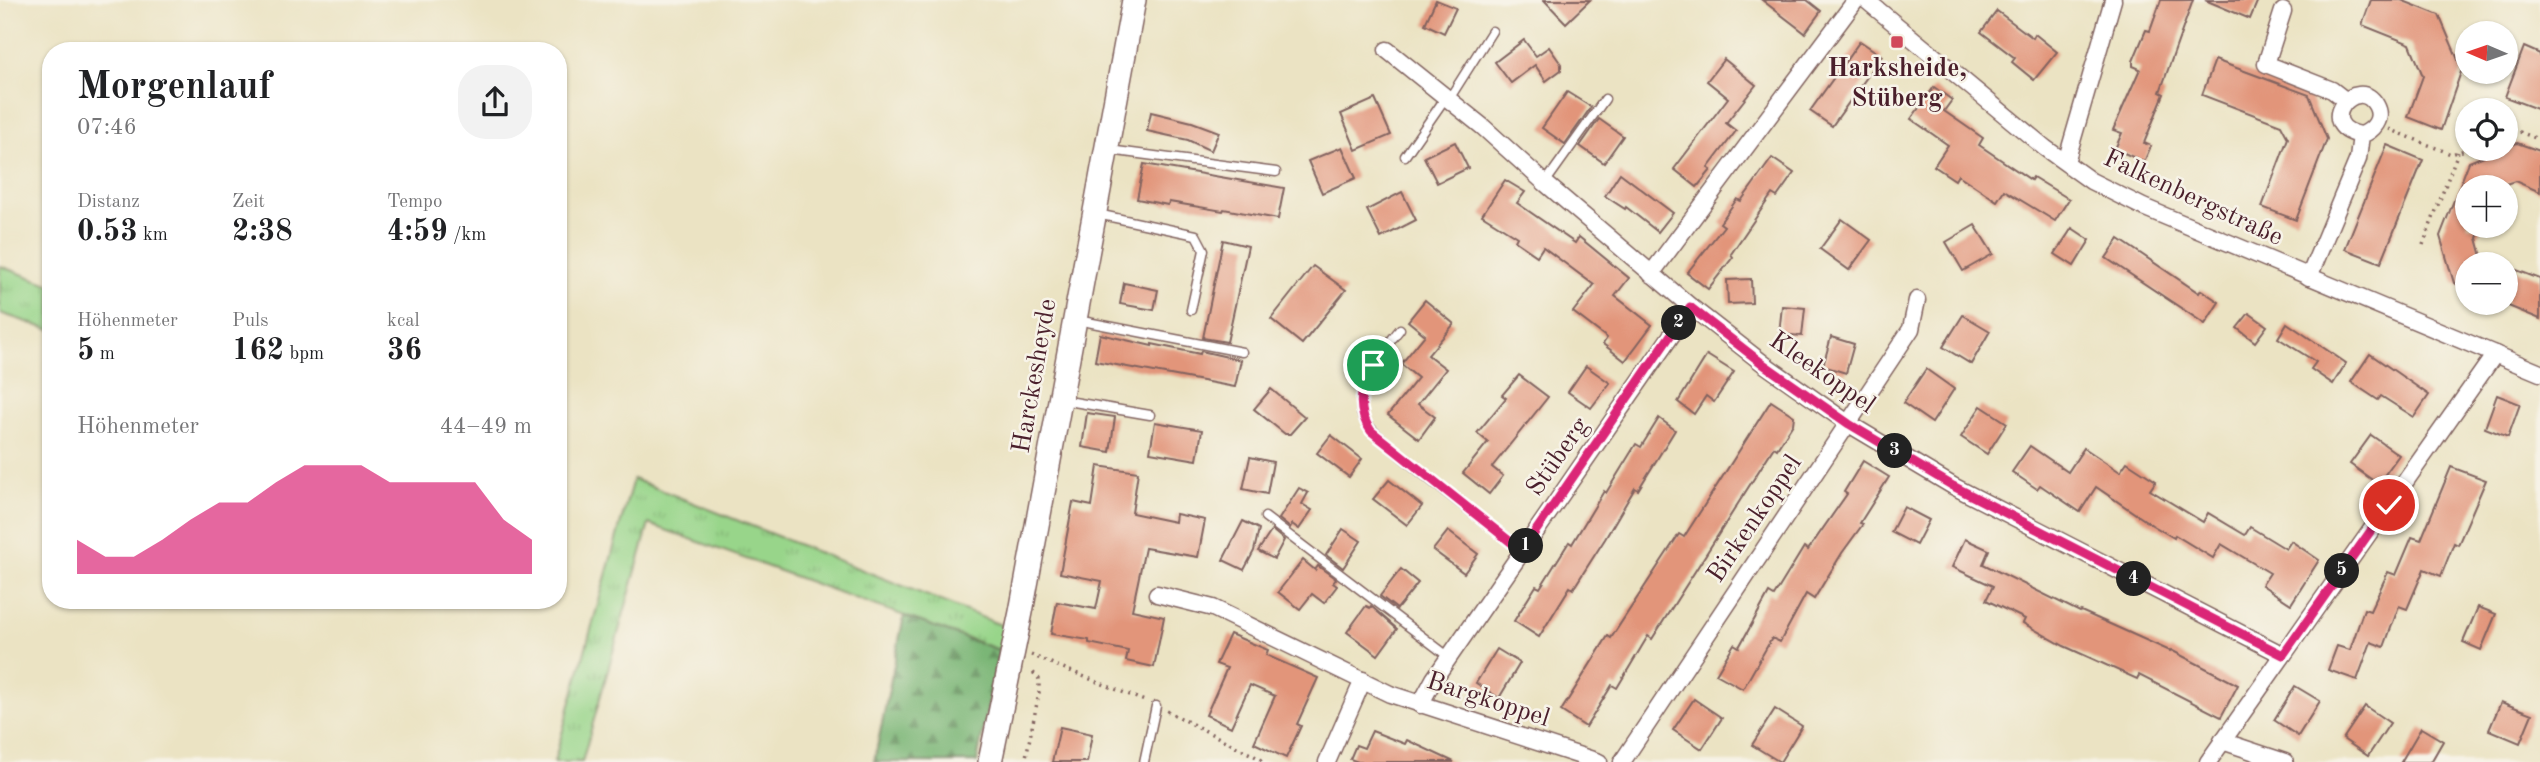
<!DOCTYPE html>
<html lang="de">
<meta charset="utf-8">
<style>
body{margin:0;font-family:"Old Standard TT",serif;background:#f2f2f2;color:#202124;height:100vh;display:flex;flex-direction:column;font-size:26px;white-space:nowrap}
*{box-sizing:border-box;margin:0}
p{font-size:23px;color:#757577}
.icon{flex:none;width:38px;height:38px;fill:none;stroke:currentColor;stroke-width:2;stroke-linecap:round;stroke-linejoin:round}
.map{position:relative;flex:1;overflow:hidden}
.panel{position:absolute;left:42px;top:42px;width:525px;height:567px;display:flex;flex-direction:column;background:#fff;border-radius:28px;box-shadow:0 2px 5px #0004}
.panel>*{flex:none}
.needle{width:46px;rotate:272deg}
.controls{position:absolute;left:2455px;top:21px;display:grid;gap:14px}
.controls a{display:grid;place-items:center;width:63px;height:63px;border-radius:50%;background:#fff;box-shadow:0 2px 5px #0004;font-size:35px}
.pin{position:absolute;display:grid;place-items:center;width:60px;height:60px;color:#fff;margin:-30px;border:4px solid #fff;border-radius:50%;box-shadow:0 2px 7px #0007}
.km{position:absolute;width:35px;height:35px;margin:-18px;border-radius:50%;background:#222;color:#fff;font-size:19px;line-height:35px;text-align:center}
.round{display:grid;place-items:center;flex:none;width:74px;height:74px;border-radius:28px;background:#f2f2f2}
.head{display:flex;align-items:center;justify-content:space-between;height:119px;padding:0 35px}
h1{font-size:38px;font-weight:600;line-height:52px}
.figures{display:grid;grid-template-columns:repeat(3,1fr);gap:10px;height:119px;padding:7px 35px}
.figures div{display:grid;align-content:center}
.figures b{font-size:30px;font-weight:600}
.figures small{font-size:19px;font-weight:400}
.figures p{font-size:19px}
.chart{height:196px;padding:14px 35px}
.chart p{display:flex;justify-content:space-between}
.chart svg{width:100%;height:126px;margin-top:7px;fill:#db2777;opacity:.7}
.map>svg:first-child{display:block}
</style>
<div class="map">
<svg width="2540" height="762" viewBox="0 0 2540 762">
<defs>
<pattern id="grass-tufts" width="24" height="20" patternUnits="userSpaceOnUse" patternTransform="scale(1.75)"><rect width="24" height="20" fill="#98d58a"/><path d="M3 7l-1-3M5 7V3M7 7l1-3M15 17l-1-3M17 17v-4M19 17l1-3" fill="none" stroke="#84b677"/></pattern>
<pattern id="forest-firs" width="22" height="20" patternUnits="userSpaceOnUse" patternTransform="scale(1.75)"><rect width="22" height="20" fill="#7ab676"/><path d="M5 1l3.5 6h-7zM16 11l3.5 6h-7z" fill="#669361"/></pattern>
</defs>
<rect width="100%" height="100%" fill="#f7f3e8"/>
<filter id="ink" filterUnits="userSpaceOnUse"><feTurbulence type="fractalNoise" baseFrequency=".0143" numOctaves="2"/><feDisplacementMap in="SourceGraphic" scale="14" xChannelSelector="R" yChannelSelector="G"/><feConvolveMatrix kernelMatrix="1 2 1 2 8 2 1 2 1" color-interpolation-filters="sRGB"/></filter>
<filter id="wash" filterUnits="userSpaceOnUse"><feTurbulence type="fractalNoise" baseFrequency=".00686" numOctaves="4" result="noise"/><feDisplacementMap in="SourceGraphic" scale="28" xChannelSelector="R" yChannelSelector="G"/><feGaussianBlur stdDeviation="1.57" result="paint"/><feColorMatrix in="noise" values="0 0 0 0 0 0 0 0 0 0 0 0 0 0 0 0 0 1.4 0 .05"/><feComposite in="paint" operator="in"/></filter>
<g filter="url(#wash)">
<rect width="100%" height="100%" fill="#ebe3c3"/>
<g fill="url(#grass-tufts)" stroke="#717a5a" stroke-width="2">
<polygon points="0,266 51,285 51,330 0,313"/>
<polygon points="633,479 1004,626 999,650 649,524 582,762 554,762"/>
</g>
<polygon fill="url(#forest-firs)" stroke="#626a50" stroke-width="2" points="904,616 999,650 977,762 874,762"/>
<g id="blocks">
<g fill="#e2957a">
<polygon points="1436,0 1456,8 1444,33 1425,24"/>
<polygon points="1544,0 1590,0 1566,23"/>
<polygon points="1762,0 1807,0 1821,11 1805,33"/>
<polygon points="2161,0 2193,0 2160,92 2164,94 2144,143 2151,146 2144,162 2115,149 2122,133 2113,130 2140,69 2133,66 2133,61 2146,30 2150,31"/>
<polygon points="2205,0 2258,0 2250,19"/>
<polygon points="2371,0 2401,0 2439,15 2462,69 2441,130 2408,117 2423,76 2410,44 2362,25"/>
<polygon points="1997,11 2033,38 2035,34 2057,52 2034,80 2012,62 2015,58 1981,32"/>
<polygon points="1524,40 1536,56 1549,47 1561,64 1561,70 1546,81 1535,65 1511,83 1495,62"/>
<polygon points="1860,41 1882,56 1832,126 1810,111"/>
<polygon points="2524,47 2540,54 2540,110 2505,97"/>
<polygon points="1724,59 1756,85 1726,123 1736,131 1708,168 1711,170 1697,187 1674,169 1728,98 1707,81"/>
<polygon points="2215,60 2309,95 2327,139 2296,220 2262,207 2288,138 2281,125 2202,95"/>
<polygon points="1934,87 1952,100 1944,111 1983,138 1979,145 2031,180 2033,177 2069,199 2055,221 2004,190 1997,201 1958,175 1955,180 1934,166 1948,145 1911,119"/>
<polygon points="1567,92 1591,107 1565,144 1542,128"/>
<polygon points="1375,99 1391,135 1356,150 1341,114"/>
<polygon points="1151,112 1192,122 1219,132 1211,151 1188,140 1147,131"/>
<polygon points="1599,119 1623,136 1604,163 1580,146"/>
<polygon points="1455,142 1468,168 1437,183 1424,157"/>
<polygon points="2517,143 2540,151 2540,192 2515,181 2496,187 2468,187 2468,226 2482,226 2477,238 2484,264 2468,264 2468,288 2454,283 2440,236 2469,162"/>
<polygon points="2387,145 2423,160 2381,263 2345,249"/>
<polygon points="1342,147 1356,178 1322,193 1308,161"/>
<polygon points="1772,158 1794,173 1777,197 1772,194 1731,254 1733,257 1708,289 1687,273 1724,226 1720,223 1737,199 1741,201"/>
<polygon points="1144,164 1284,188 1278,219 1224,209 1223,211 1169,202 1168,205 1137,199"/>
<polygon points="1620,173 1673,213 1658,232 1626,207 1625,209 1605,196"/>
<polygon points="1505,180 1525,192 1517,203 1575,243 1579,237 1629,278 1615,296 1652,325 1625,361 1603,344 1607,338 1573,312 1594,285 1543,247 1537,256 1515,241 1517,237 1482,215"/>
<polygon points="1402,192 1416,220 1381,238 1367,210"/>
<polygon points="1842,219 1871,240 1849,270 1820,249"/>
<polygon points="1975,225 1993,254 1963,271 1946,242"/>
<polygon points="2072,228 2090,240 2074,266 2055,254"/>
<polygon points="2119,239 2199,293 2201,290 2219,302 2205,324 2106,258"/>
<polygon points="1223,240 1248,246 1227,342 1203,338"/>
<polygon points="1313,266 1346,290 1302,344 1271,319"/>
<polygon points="2506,266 2540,279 2540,319 2506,305"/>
<polygon points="1751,279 1752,303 1728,304 1727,280"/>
<polygon points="1124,283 1158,290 1154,310 1120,304"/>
<polygon points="1425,300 1454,324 1428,355 1446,369 1418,404 1435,417 1419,439 1388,415 1418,378 1401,364 1425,335 1408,321"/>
<polygon points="1782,306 1805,308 1802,336 1779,334"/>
<polygon points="2249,313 2267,326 2255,342 2237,328"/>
<polygon points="1963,315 1990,331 1971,364 1943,347"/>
<polygon points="2287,323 2346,363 2333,384 2311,369 2316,362 2278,338"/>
<polygon points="1100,334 1152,346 1152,344 1200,354 1201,351 1241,360 1235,387 1095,361"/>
<polygon points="1831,337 1854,344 1846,373 1823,366"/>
<polygon points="2370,354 2429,395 2414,417 2381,396 2378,400 2351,382"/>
<polygon points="1707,355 1734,372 1714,402 1706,396 1694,414 1678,402"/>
<polygon points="1586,366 1610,383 1591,408 1568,392"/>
<polygon points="1926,369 1954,389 1932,423 1903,403"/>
<polygon points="1519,375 1548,397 1492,467 1503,476 1489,494 1463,473 1488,442 1477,433 1506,398 1502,395"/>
<polygon points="1271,389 1305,417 1290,434 1285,434 1254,409"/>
<polygon points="2497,395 2520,404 2508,437 2485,428"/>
<polygon points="1771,401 1794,416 1793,424 1777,449 1774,447 1652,639 1648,636 1617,688 1612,685 1586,727 1561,711 1608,636 1611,638 1679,534 1684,537"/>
<polygon points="1981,406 2007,423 1987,454 1961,437"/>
<polygon points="1087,413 1115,417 1110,452 1082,447"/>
<polygon points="1659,418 1675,430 1638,490 1635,488 1605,539 1573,589 1570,587 1539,637 1514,621 1536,586 1540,588 1569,542 1572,544 1604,491 1606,493 1636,444 1641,447"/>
<polygon points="1155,422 1202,430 1197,460 1150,452"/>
<polygon points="1331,435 1362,459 1349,477 1317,453"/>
<polygon points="2371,435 2399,455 2378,484 2350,464"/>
<polygon points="2030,446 2068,472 2084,448 2120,472 2127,462 2156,481 2150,490 2203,522 2208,513 2245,535 2250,527 2286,549 2291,541 2319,560 2291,604 2262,585 2270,573 2248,560 2221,544 2213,558 2175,535 2174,538 2152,525 2096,487 2080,512 2040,485 2037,489 2012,472"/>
<polygon points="1250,457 1273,462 1267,494 1243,489"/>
<polygon points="1863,461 1889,477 1860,523 1863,524 1842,553 1814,599 1806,594 1780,642 1772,638 1743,689 1716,674 1734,644 1739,647 1769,593 1774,596 1804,547 1808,550 1847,494 1844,492"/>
<polygon points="1098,466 1138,472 1132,513 1175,522 1176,514 1205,520 1198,557 1145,548 1132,610 1164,617 1154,667 1126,661 1128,651 1089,643 1089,640 1051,634 1057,602 1096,609 1102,581 1060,573 1073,502 1092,506"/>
<polygon points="2451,467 2486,480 2458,545 2454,543 2441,576 2424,569 2407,609 2399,606 2384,647 2371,642 2357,680 2328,670 2337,646 2350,650 2364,609 2370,611 2388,572 2396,575 2412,537 2421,540"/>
<polygon points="1389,480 1422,506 1407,525 1373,499"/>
<polygon points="1299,488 1308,493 1302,504 1312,510 1299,529 1292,524 1290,528 1279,519"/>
<polygon points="1904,507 1929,520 1916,545 1891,532"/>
<polygon points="1243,521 1259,529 1254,551 1244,570 1223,560"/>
<polygon points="1343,529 1361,541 1343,568 1326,555"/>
<polygon points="1272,530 1284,540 1274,559 1258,551"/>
<polygon points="1448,531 1478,554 1464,573 1433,550"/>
<polygon points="1965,539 1989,550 1983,564 2080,612 2081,611 2170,651 2171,650 2238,685 2221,717 2139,675 2137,679 2064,646 2023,623 2025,619 1986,600 1993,586 1952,567"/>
<polygon points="1303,560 1315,570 1318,566 1336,579 1333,583 1337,586 1324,603 1312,594 1300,609 1278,592"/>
<polygon points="1401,569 1418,583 1397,609 1380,596"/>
<polygon points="1366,606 1370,608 1371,606 1397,629 1378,655 1347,632"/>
<polygon points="2478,607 2496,614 2481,650 2463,642"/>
<polygon points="1230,634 1268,650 1266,655 1318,678 1297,724 1301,726 1286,758 1254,743 1275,696 1250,685 1231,727 1206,715 1227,668 1216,664"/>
<polygon points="1497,649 1520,663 1499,698 1476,683"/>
<polygon points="2295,686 2320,701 2298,736 2274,720"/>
<polygon points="1694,699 1722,718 1702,749 1673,730"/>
<polygon points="2501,702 2532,714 2520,743 2489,730"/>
<polygon points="2365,706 2390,723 2368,756 2343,739"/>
<polygon points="1775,709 1802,726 1780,762 1752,745"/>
<polygon points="1060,727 1092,734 1087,762 1052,762"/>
<polygon points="2421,728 2443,741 2431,762 2401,762"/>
<polygon points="1372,731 1405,744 1407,740 1454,762 1358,762 1350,759 1356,745 1364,748"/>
</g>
</g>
</g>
<g filter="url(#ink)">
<use href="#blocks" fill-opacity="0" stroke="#826460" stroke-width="2"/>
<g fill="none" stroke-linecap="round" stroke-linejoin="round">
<defs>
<g id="service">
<polyline points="1449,99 1492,31"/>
<polyline points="1109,150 1276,172"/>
<polyline points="1405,156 1446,97"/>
<polyline points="1545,183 1605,99"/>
<polyline points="1097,214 1196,235 1204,250 1191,310"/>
<polyline points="1077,320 1242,352"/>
<path d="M1400 329C1380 355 1356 380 1362 415 1366 436 1498 531 1523 551"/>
<polyline points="1062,400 1150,415"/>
<polyline points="1265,517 1449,657"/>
<polyline points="1144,762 1156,706"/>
</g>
<g id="minor">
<polyline points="1866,0 2045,148 2091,181 2143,207 2540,373"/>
<polyline points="2283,11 2266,64 2332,90 2345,100"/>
<polyline points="1387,50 1483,127 1545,183 1691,307 1764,364 1849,424 1953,486 2283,655"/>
<polyline points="2066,162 2113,0"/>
<polyline points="1651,274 1856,0"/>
<path d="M2309 277 2358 159 2361 135C2373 131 2384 119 2376 105 2357 73 2312 126 2361 135"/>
<polyline points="1157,594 1213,608 1390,694 1599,762"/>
<polyline points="1420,705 1434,679 1691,307"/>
<polyline points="2222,741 2285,762"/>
<polyline points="1327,762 1363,680"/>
<polyline points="1622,762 1911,329 1917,300"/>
<polyline points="2208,762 2495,354"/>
</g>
<polyline id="secondary" points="990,762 1021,612 1134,0"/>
</defs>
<use href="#service" stroke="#826460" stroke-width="11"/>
<use href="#minor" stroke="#826460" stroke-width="19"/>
<use href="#secondary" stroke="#826460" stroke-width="26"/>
<g stroke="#826460" stroke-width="3.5" stroke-dasharray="2 5" stroke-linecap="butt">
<polyline points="2389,129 2451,154 2469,149"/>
<polyline points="2506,136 2520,132 2540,140"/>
<polyline points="2423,245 2458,152"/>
<polyline points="1031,655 1147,702"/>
<polyline points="1167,711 1266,762"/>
<polyline points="1025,762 1039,693 1039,679 1030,669"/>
</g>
<use href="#service" stroke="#fff" stroke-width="8"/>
<use href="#minor" stroke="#fff" stroke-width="16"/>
<use href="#secondary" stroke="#fff" stroke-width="23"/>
</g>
</g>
<g fill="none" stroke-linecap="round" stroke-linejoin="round" filter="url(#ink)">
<defs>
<path id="route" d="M1373 365C1360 387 1356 410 1371 431L1522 551 1690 307 1763 364 1849 424 1953 486 2283 655 2389 505"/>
</defs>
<use href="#route" stroke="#fff" stroke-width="14"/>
<use href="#route" stroke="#db2777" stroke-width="9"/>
</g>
<rect fill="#d1495b" stroke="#f7f3e8" stroke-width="2.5" x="1890" y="35" width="14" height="14" rx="3.5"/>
<g text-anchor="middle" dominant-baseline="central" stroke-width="5" stroke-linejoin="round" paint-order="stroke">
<g font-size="26" font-weight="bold" fill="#4a1f2b" stroke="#f7f3e8">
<text x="1897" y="69">Harksheide,<tspan x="1897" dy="30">Stüberg</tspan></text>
</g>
<g font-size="26" fill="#4a1f2b" stroke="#f7f3e8">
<text transform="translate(2193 198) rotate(25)">Falkenbergstraße</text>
<text transform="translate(1822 373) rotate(35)">Kleekoppel</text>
<text transform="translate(1035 376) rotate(-80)">Harckesheyde</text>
<text transform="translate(1558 457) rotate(-55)">Stüberg</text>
<text transform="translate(1755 519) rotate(-56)">Birkenkoppel</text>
<text transform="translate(1488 700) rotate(18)">Bargkoppel</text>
</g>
</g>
</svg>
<div class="controls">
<a><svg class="needle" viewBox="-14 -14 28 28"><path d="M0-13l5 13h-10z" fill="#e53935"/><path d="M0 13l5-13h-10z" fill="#757577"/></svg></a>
<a><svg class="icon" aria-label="locate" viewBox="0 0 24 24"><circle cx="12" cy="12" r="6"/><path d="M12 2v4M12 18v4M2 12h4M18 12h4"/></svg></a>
<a>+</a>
<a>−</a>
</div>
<div class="pin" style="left:1373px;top:365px;background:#1e9e55"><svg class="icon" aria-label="arrive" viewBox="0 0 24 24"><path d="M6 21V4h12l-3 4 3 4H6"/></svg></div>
<div class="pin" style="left:2389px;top:505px;background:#d93025"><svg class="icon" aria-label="check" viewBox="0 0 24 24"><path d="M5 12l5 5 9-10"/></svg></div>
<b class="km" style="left:1526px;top:546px">1</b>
<b class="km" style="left:1679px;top:323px">2</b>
<b class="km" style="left:1895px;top:451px">3</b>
<b class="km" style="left:2134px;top:579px">4</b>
<b class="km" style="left:2342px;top:571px">5</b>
<section class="panel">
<div class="head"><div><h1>Morgenlauf</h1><p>07:46</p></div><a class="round"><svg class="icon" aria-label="share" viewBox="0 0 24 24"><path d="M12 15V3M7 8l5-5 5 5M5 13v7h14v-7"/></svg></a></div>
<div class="figures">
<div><p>Distanz</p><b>0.53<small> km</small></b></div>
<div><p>Zeit</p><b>2:38</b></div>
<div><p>Tempo</p><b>4:59<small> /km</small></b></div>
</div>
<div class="figures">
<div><p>Höhenmeter</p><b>5<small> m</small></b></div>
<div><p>Puls</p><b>162<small> bpm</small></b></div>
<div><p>kcal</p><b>36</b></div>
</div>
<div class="chart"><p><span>Höhenmeter</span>44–49 m</p>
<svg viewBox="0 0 160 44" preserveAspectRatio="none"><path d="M0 44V32L10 38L20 38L30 32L40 25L50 19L60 19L70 12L80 6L90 6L100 6L110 12L120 12L130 12L140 12L150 25L160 32V44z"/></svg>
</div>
</section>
</div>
